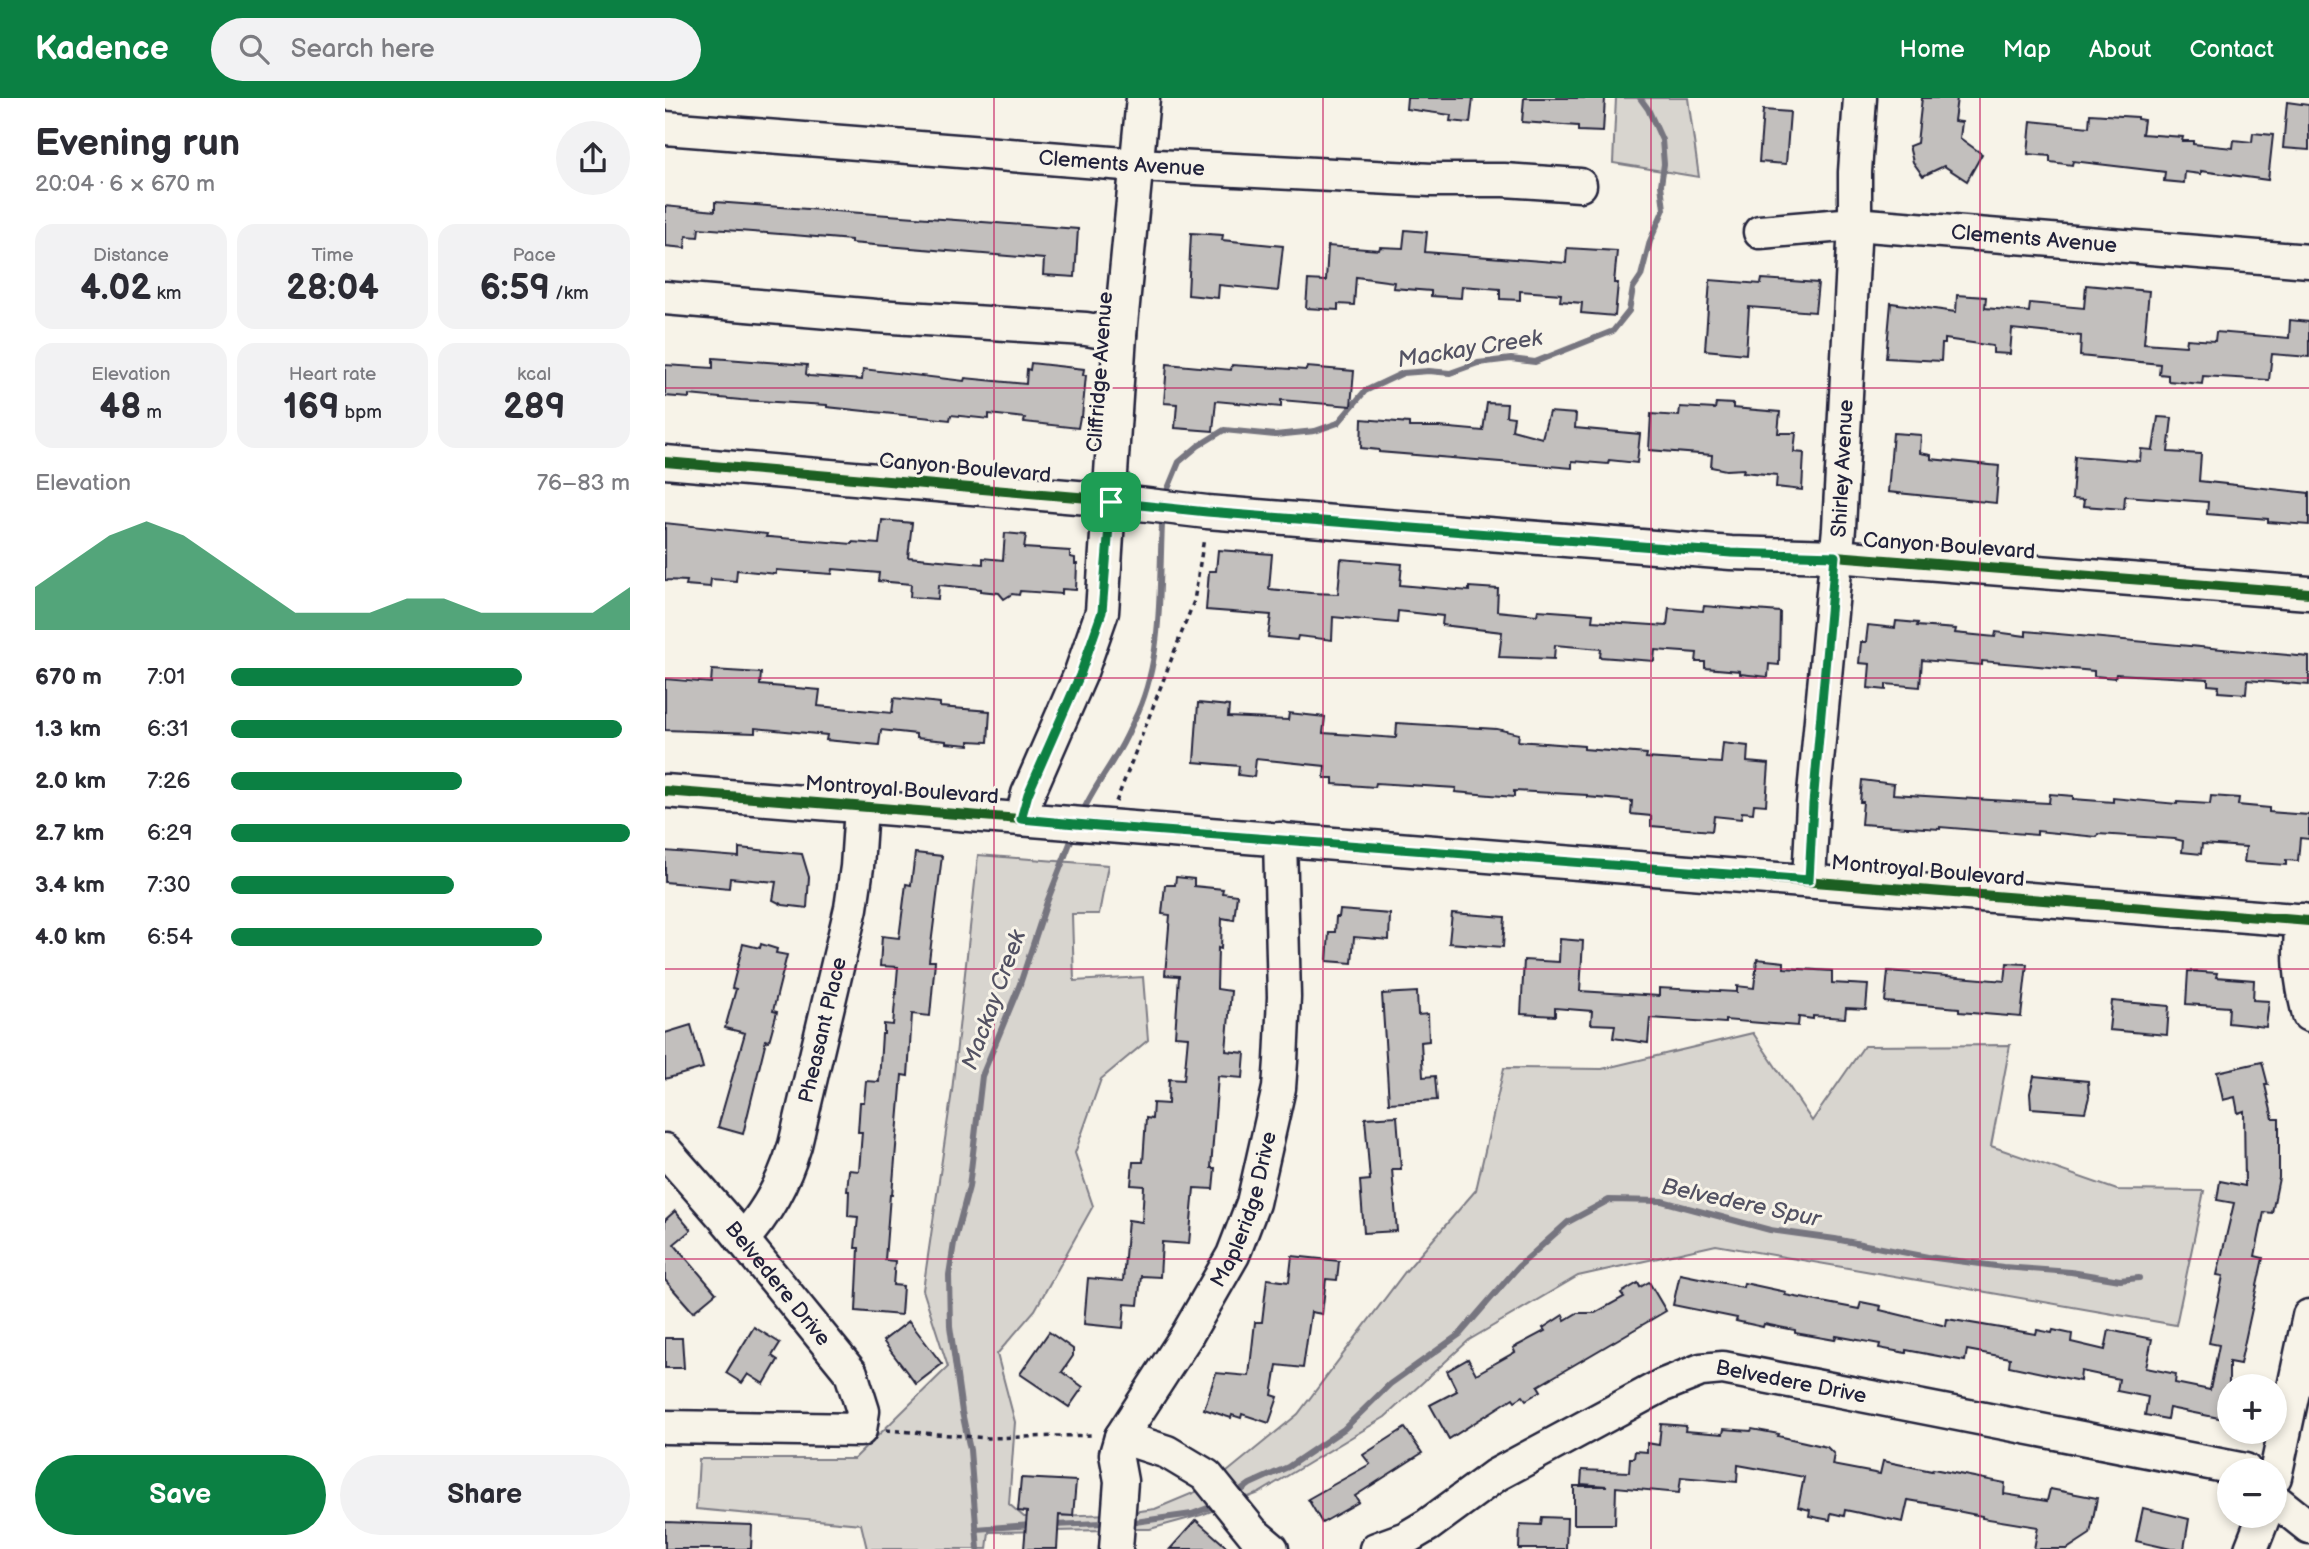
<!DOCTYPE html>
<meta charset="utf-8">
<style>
body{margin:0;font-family:"Balsamiq Sans",sans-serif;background:#f2f2f3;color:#2b2b33;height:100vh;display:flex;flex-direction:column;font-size:26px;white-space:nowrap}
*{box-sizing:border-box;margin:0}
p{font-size:23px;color:#7c7c81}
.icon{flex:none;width:38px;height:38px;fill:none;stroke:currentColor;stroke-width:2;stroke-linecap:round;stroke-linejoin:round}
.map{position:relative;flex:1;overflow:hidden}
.details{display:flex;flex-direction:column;background:#fff;width:665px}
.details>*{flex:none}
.fabs{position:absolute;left:1552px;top:1276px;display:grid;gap:14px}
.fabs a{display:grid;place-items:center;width:70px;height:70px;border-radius:50%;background:#fff;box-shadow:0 4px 10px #0003;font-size:35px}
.pin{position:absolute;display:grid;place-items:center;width:60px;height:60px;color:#fff;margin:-30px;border-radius:14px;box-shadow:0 4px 10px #0006}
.round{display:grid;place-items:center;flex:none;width:74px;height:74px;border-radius:37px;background:#f2f2f3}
.headline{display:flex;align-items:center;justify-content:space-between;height:119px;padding:0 35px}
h1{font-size:38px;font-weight:700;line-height:52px}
.figures{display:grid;grid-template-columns:repeat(3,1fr);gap:10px;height:119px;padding:7px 35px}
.figures div{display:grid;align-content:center;border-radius:18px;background:#f2f2f3;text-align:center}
.figures b{font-size:35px;font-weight:700}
.figures small{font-size:19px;font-weight:400}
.figures p{font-size:19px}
.chart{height:196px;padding:14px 35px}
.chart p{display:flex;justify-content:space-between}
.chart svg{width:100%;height:126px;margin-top:7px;fill:#0b8043;opacity:.7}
.primary-button{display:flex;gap:14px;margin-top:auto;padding:14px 35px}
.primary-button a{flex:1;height:80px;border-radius:42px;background:#0b8043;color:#fff;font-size:28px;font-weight:700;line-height:80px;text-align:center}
.primary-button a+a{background:#f2f2f3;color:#2b2b33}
ul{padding:0 35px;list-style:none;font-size:23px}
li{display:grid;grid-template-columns:112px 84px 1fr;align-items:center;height:52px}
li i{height:18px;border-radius:9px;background:#0b8043}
header{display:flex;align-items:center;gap:42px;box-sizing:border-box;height:98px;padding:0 35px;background:#0b8043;color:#fff}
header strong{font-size:33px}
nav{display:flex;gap:38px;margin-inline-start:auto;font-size:24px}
.search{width:490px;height:63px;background:#f2f2f3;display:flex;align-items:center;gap:18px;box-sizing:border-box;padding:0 24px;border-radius:38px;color:#7c7c81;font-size:26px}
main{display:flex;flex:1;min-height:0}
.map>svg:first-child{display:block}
</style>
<header>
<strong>Kadence</strong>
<div class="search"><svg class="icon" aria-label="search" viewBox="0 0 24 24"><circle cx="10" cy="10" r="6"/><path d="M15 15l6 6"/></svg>Search here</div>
<nav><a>Home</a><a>Map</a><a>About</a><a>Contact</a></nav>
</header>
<main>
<section class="details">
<div class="headline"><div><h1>Evening run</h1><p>20:04 · 6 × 670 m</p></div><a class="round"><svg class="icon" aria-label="share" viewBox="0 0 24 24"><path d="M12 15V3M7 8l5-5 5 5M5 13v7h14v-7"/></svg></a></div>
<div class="figures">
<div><p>Distance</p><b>4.02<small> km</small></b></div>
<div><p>Time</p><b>28:04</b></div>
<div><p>Pace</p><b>6:59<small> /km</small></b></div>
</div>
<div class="figures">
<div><p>Elevation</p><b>48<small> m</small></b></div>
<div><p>Heart rate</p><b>169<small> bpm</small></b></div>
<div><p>kcal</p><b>289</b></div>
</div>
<div class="chart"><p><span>Elevation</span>76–83 m</p>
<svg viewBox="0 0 160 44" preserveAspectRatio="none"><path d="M0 44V29L10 20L20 11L30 6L40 11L50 20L60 29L70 38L80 38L90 38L100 33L110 33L120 38L130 38L140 38L150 38L160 29V44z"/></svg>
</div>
<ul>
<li><b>670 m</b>7:01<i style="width:73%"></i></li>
<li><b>1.3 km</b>6:31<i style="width:98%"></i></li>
<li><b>2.0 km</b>7:26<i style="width:58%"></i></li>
<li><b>2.7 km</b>6:29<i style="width:100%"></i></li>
<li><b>3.4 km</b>7:30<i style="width:56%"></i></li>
<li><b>4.0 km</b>6:54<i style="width:78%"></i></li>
</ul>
<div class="primary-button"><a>Save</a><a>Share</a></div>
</section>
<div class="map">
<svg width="1644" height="1451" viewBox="0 0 1644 1451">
<rect width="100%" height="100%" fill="#f7f3e8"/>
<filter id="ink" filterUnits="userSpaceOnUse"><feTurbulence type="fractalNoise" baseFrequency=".0143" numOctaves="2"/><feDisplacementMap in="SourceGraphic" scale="14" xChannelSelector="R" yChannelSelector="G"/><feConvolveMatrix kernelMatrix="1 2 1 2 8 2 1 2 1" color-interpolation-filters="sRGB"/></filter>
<g filter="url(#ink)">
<g fill="#d8d5cf" stroke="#7d7c85" stroke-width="2">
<polygon points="951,0 1023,0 1034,79 948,65"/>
<polygon points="313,757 443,767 434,816 407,816 409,883 478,879 483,942 436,981 410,1055 428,1108 370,1212 332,1256 350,1324 344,1406 359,1419 446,1416 444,1432 324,1434 322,1451 202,1451 196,1426 31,1411 34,1361 189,1361 283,1269 258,1192 287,993"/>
<polygon points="1088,935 1147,1023 1199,948 1345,947 1326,1048 1452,1092 1539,1093 1511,1227 1051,1147 913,1178 804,1242 720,1319 594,1395 536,1417 485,1431 467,1431 468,1414 490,1411 545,1388 633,1316 740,1174 811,1092 839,970 937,971"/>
</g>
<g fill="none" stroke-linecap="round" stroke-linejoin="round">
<g stroke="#76747f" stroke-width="6">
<polyline points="502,393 514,364 533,348 559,332 610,337 650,333 673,325 700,293 738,275 764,273 785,275 813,265 846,261 870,264 948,233 964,213 968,190 976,178 985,143 999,111 996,87 999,66 997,42 983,11 975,0"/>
<path d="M416 718C425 696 439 678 451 657 460 644 466 628 473 614 498 557 494 487 497 426"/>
<polyline points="570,1397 585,1386 623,1369 679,1331 725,1286 795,1236 853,1169 903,1124 944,1102 997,1103 1105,1132 1170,1141 1263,1159 1338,1169 1406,1174 1455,1182 1474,1180"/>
<polyline points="470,1424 527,1416 548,1408"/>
<polyline points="388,1427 438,1425"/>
<polyline points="311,1431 366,1427"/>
<polyline points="313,1451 305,1352 297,1314 285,1228 284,1177 289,1145 304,1089 317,978 355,886 382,804 409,735"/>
</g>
</g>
<g fill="#c2bfbd" stroke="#22223b" stroke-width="2">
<polygon points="742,0 808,0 805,25 785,23 786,17 741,11"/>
<polygon points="859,0 940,0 938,34 913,33 913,28 857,24"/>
<polygon points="1257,0 1292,0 1289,23 1297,24 1295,40 1317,56 1302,83 1279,68 1258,78 1248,64 1244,48 1252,45"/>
<polygon points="1622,4 1644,7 1644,52 1618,50"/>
<polygon points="1098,12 1125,14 1121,66 1094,64"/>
<polygon points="1425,16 1472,19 1472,21 1479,22 1477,36 1518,39 1517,43 1528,43 1528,46 1568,50 1569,42 1587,44 1588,35 1608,37 1603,82 1536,73 1536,76 1520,74 1519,85 1499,83 1500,74 1408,63 1407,67 1385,64 1385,58 1363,56 1366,23 1424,29"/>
<polygon points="50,104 413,131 410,179 378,177 379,161 186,145 186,142 128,137 34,130 33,139 21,138 20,150 0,148 0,108 50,113"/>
<polygon points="740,132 762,134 760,154 901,165 902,150 952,153 949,185 953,185 950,218 916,215 917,205 895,203 896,196 855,193 855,202 835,201 835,191 797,188 796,200 766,198 766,193 728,190 729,184 691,179 689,207 673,206 673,212 641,210 643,182 661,183 663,148 714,152 715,149 738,150"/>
<polygon points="526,135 558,137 557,142 618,148 613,193 554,187 553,200 523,197"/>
<polygon points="1097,181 1153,185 1150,214 1084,209 1081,256 1040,252 1045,182 1096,186"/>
<polygon points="1421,187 1484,193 1479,245 1521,248 1522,241 1550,243 1551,234 1624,240 1625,222 1644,224 1644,259 1607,256 1604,282 1538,278 1537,286 1503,283 1503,277 1494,276 1495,266 1415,258 1416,238 1347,231 1345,256 1328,255 1328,248 1280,241 1280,246 1277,246 1276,263 1221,260 1226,205 1291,214 1292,197 1321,199 1320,210 1364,214 1365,205 1419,210"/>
<polygon points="48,260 142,267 141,276 144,278 197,282 198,271 299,283 300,280 361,286 362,271 365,272 366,265 419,271 418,277 421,277 417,319 415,319 413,330 359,324 360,320 324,316 324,321 286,317 285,322 162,309 162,307 76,302 24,297 24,300 0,298 0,267 48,270"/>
<polygon points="502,266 566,272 567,267 641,272 642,269 689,273 686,308 616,302 616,309 551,303 548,333 510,330 512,306 499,305"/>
<polygon points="822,305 842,306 841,318 849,319 847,332 877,340 884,314 911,316 910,330 975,336 972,365 944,362 943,366 907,363 907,370 714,354 714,352 696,350 697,321 744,325 744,329 774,329 818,333"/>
<polygon points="1051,305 1068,306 1068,310 1115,314 1113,335 1131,335 1129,354 1139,355 1137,392 1111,389 1112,377 1078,374 1079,371 1061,372 1046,369 1047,357 984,352 986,316 1014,318 1015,309 1050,311"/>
<polygon points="1493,319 1507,320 1503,354 1536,356 1534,383 1644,395 1644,427 1603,424 1603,421 1542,416 1543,404 1460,398 1459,411 1418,408 1419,402 1407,401 1410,358 1475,363 1476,351 1488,352"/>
<polygon points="1228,335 1256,337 1255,355 1266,357 1266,361 1334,368 1331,405 1223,394"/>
<polygon points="217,422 247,425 243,459 318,466 318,460 338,462 340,435 361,437 359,450 405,453 405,459 410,460 410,466 412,466 411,492 397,491 397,496 355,493 354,497 347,496 339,501 334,495 316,493 316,491 274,487 273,501 245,499 246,486 213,483 214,475 168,471 167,476 111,472 111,476 72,472 71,483 46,481 45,489 21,487 22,483 0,482 0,425 102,436 101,439 105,439 187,446 187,444 214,446"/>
<polygon points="553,452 607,456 604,491 646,495 673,496 676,461 737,466 735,487 804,493 804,489 833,491 832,513 872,517 873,512 928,516 927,523 1002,528 1004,510 1038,513 1039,508 1115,514 1114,567 1104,566 1103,579 1075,576 1075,573 1040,570 1040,564 1031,564 1032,555 990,552 989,563 935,559 936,551 890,547 889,561 834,559 837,534 777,527 778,518 733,513 732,525 668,519 667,542 633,538 632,542 603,539 606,517 541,512 544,473 551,473"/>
<polygon points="1231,523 1253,525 1252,528 1291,531 1290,535 1330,539 1331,534 1361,538 1361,533 1644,559 1644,587 1582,582 1581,596 1553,594 1554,588 1543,587 1543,581 1451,576 1450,580 1429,578 1429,573 1317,563 1317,567 1257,562 1255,589 1221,586 1221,592 1203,590 1205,566 1194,565 1196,544 1201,544 1203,527 1230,530"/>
<polygon points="47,572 96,575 95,587 155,592 153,608 227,615 229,600 275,605 275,609 325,613 323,644 304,643 304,647 281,645 281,643 251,640 251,636 216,632 214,647 161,642 162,637 90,630 90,635 0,632 0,581 46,585"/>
<polygon points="533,605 564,608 563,619 623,622 624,615 660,619 658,635 689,637 731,640 732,625 832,631 854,636 853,643 919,648 919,651 982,656 981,660 1056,665 1058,645 1083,648 1082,664 1104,666 1101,707 1089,706 1088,715 1077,714 1076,721 1049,718 1047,733 986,728 986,718 966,716 967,703 922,699 922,697 849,693 849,699 790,694 791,690 711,685 710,689 668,686 668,680 659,680 660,668 591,661 589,679 573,677 574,668 529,664"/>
<polygon points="1197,682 1229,686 1228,696 1326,702 1384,705 1385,696 1408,698 1408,701 1448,704 1448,700 1512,706 1512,704 1545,706 1546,698 1574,700 1573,707 1604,710 1604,714 1644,717 1644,741 1635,740 1633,763 1621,762 1621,767 1579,764 1581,749 1537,746 1536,756 1517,754 1518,743 1510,741 1433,736 1432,739 1372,733 1372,737 1275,729 1275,731 1196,726 1198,704 1195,704"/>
<polygon points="74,750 137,756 144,779 142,810 118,807 108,802 111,784 65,780 64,790 0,784 0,753 74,759"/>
<polygon points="250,755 277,758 264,863 270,863 265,918 247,916 243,978 237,977 227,1097 225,1097 220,1162 230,1163 228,1187 238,1188 236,1217 191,1213 194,1150 190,1150 193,1119 183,1118 184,1093 182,1093 184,1072 194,1073 197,1034 193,1034 195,1004 199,1004 201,983 214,984 217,936 219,936 219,926 228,927 233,869 215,868 217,838 234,840 241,786 246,787"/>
<polygon points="511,779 529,781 529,788 558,791 557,795 572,797 569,822 557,820 556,851 553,850 552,891 566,893 561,953 580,955 578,980 553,978 546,1070 550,1070 548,1091 529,1090 524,1146 497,1144 495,1179 476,1178 473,1207 460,1206 458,1230 419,1226 423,1180 458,1183 463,1122 477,1124 479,1088 466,1087 468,1064 478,1064 481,1020 487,1021 488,1005 503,1006 504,981 519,982 523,939 510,938 514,878 500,877 505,817 497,816 500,787 510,787"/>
<polygon points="675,812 725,816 724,842 689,839 687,865 662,863 664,834 670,834 671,819 674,819"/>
<polygon points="787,815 840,819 838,849 784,845"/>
<polygon points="895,841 918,843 915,893 994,898 994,890 1072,894 1072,888 1089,890 1092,861 1119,864 1119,870 1167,873 1167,885 1203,887 1201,911 1181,910 1180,920 1148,918 1148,921 1134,919 1133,928 1060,922 1060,925 985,920 983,945 948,940 950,927 926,926 927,913 890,910 890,918 856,916 859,862 894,864"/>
<polygon points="78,846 95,850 96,846 112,851 111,855 122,857 108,913 112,914 104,943 101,942 78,1036 53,1029 80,935 60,930 71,891 67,890"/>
<polygon points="1342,865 1362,866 1356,919 1294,914 1294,910 1220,904 1223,873 1340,883"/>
<polygon points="1523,873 1552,875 1551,879 1589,882 1588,902 1604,903 1601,929 1563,925 1564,909 1521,906"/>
<polygon points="752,894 753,917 763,916 764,943 756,944 758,979 770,978 772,1002 724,1005 717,896"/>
<polygon points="1447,903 1504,908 1502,937 1444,932"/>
<polygon points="26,927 38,970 0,981 0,935"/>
<polygon points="1597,964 1603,987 1600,987 1608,1021 1614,1021 1614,1080 1607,1115 1599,1114 1590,1158 1598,1160 1575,1266 1564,1264 1564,1322 1504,1310 1502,1321 1480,1317 1483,1299 1452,1293 1454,1281 1416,1273 1415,1283 1344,1268 1345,1260 1302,1252 1300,1263 1241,1252 1241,1255 1214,1250 1215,1246 1171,1238 1170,1242 1130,1235 1130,1232 1099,1226 1098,1229 1071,1223 1072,1220 1008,1207 1015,1176 1078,1189 1079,1185 1121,1194 1120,1197 1194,1211 1196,1204 1216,1208 1215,1212 1281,1228 1282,1221 1371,1236 1372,1232 1387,1235 1388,1232 1407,1236 1406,1244 1440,1252 1444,1232 1487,1241 1481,1270 1511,1276 1510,1285 1545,1292 1554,1247 1544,1245 1558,1178 1552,1177 1569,1105 1552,1102 1555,1083 1580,1088 1579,1013 1573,1015 1570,999 1558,1002 1552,974"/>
<polygon points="1369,978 1423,983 1424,999 1420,1014 1366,1010 1365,995"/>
<polygon points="732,1018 736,1071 727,1071 732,1133 699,1135 695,1083 705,1082 700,1020"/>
<polygon points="10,1113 26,1132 9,1146 51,1195 28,1214 0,1182 0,1122"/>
<polygon points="627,1158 674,1163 672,1182 661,1181 657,1216 646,1214 638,1270 612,1267 607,1297 613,1299 604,1325 577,1316 576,1320 567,1317 566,1320 539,1311 551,1275 584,1278 590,1224 597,1224 602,1181 624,1184"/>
<polygon points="984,1184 1001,1213 873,1288 876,1293 861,1302 858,1298 850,1303 848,1300 784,1341 765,1307 792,1293 782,1273 803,1261 811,1276 850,1254 848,1250 880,1233 878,1230 898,1217 900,1222 912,1215 930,1215 959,1199 956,1195 973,1185 975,1189"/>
<polygon points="244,1223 277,1266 251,1286 218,1243"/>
<polygon points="89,1229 115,1245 107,1258 113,1262 99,1286 83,1276 77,1285 61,1275"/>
<polygon points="384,1234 408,1251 408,1258 397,1274 418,1289 404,1309 355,1276"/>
<polygon points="0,1240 17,1240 19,1270 0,1270"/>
<polygon points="996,1326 1021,1328 1020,1333 1058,1336 1059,1331 1086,1333 1087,1331 1114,1336 1113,1338 1162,1349 1169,1356 1167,1367 1215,1376 1218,1363 1267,1373 1268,1371 1340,1385 1339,1396 1382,1403 1385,1391 1432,1400 1425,1436 1402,1451 1369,1451 1373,1429 1317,1420 1317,1418 1277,1410 1278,1408 1243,1402 1238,1424 1180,1412 1179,1418 1166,1415 1165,1422 1144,1418 1145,1412 1133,1409 1139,1379 1073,1367 1072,1384 1016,1379 1014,1395 951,1389 950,1426 909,1426 909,1388 942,1388 916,1386 917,1372 964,1374 965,1360 969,1360 970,1353 982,1354 982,1345 994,1347"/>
<polygon points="740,1330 757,1355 690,1398 694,1404 657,1425 643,1401 705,1366 698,1357"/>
<polygon points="356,1380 411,1383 408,1418 394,1417 392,1451 359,1451 362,1414 353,1413"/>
<polygon points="1478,1410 1524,1421 1519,1451 1506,1451 1471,1443"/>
<polygon points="877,1419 902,1420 901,1451 854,1451 855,1426 876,1427"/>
<polygon points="531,1422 564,1451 505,1451"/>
<polygon points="0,1424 87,1427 86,1451 0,1451"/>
</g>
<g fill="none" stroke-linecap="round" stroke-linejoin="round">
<defs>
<g id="minor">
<path id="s1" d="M0 30 472 67 767 82H839L915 87"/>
<path id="s2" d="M1095 134 1190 126 1644 163"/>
<polyline points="0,200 211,218 421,231 455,237"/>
<polyline points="0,364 424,400 542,414 1066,455 1170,458 1644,495"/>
<polyline points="0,693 1644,823"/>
<polyline points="356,721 363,696 415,577 437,514 455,237 478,0"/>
<path id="s3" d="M1144 782 1148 706 1174 430 1190 126V74L1195 0"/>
<path d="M1637 822C1633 859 1635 881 1644 917"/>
<path id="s4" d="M0 1052 64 1125 186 1275 198 1313 195 1332 0 1329"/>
<path id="s5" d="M77 1142C103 1114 119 1084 130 1047L186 810 192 769 196 709"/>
<polyline points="456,1339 502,1354 542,1378 588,1435 607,1451"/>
<polyline points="1610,1379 1644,1218"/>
<polyline points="1610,1402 1644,1429"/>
<path id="s6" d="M451 1451 456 1383 451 1356 456 1339 522 1237 568 1157 588 1105 614 990 616 963 619 899 615 741"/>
<path id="s7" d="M711 1451 741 1440 763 1427 831 1377 996 1288 1036 1272 1058 1270 1580 1372"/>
<polyline points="1586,1451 1599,1418"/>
</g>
</defs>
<use href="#minor" stroke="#22223b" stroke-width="37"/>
<g stroke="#22223b" stroke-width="3.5" stroke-dasharray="5 5" stroke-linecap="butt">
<polyline points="451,704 529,503 539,440"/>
<polyline points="221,1332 323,1340 430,1337"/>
</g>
<use href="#minor" stroke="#f7f3e8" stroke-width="32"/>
<defs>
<g id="cycleway">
<polyline points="0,364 424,400 542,414 1066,455 1170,458 1644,495"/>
<polyline points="0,693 1644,823"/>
</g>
</defs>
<use href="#cycleway" stroke="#f7f3e8" stroke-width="15"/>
<use href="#cycleway" stroke="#1b5e20" stroke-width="10"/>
</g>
</g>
<g fill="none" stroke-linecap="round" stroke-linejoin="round" filter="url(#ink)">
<defs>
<polygon id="route" points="446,404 542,414 1066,455 1170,458 1148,706 1144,782 433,728 356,721 363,696 415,577 437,514"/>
</defs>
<use href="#route" stroke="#fff" stroke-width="14"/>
<use href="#route" stroke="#0b8043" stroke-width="9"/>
</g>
<path fill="none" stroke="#c2185b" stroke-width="2" stroke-opacity="0.55" d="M329 0V1451M658 0V1451M986 0V1451M1315 0V1451M0 290H1644M0 580H1644M0 871H1644M0 1161H1644"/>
<g text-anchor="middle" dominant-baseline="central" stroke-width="6" stroke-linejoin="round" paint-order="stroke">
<g font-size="21" fill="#22223b" stroke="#f7f3e8">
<text stroke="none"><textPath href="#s1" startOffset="458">Clements Avenue</textPath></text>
<text stroke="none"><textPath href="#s2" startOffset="275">Clements Avenue</textPath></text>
<text transform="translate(435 274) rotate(-86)">Cliffridge Avenue</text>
<text transform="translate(300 370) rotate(5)">Canyon Boulevard</text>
<text stroke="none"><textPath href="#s3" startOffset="413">Shirley Avenue</textPath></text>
<text transform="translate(1284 448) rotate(4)">Canyon Boulevard</text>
<text transform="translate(237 692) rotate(4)">Montroyal Boulevard</text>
<text transform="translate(1263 773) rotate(5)">Montroyal Boulevard</text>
<text stroke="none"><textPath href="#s5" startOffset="228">Pheasant Place</textPath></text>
<text stroke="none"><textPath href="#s6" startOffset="374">Mapleridge Drive</textPath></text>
<text stroke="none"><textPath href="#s4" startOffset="175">Belvedere Drive</textPath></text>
<text stroke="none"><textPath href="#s7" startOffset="464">Belvedere Drive</textPath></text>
</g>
<g font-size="23" font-style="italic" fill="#535263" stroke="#f7f3e8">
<text transform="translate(805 251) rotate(-9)">Mackay Creek</text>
<text transform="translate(329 902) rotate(-70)">Mackay Creek</text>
<text transform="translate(1076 1105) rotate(12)">Belvedere Spur</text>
</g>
</g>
</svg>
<div class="fabs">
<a>+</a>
<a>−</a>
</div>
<div class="pin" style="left:446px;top:404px;background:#1e9e55"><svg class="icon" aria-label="arrive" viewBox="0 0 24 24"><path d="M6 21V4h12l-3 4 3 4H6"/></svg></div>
</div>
</main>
